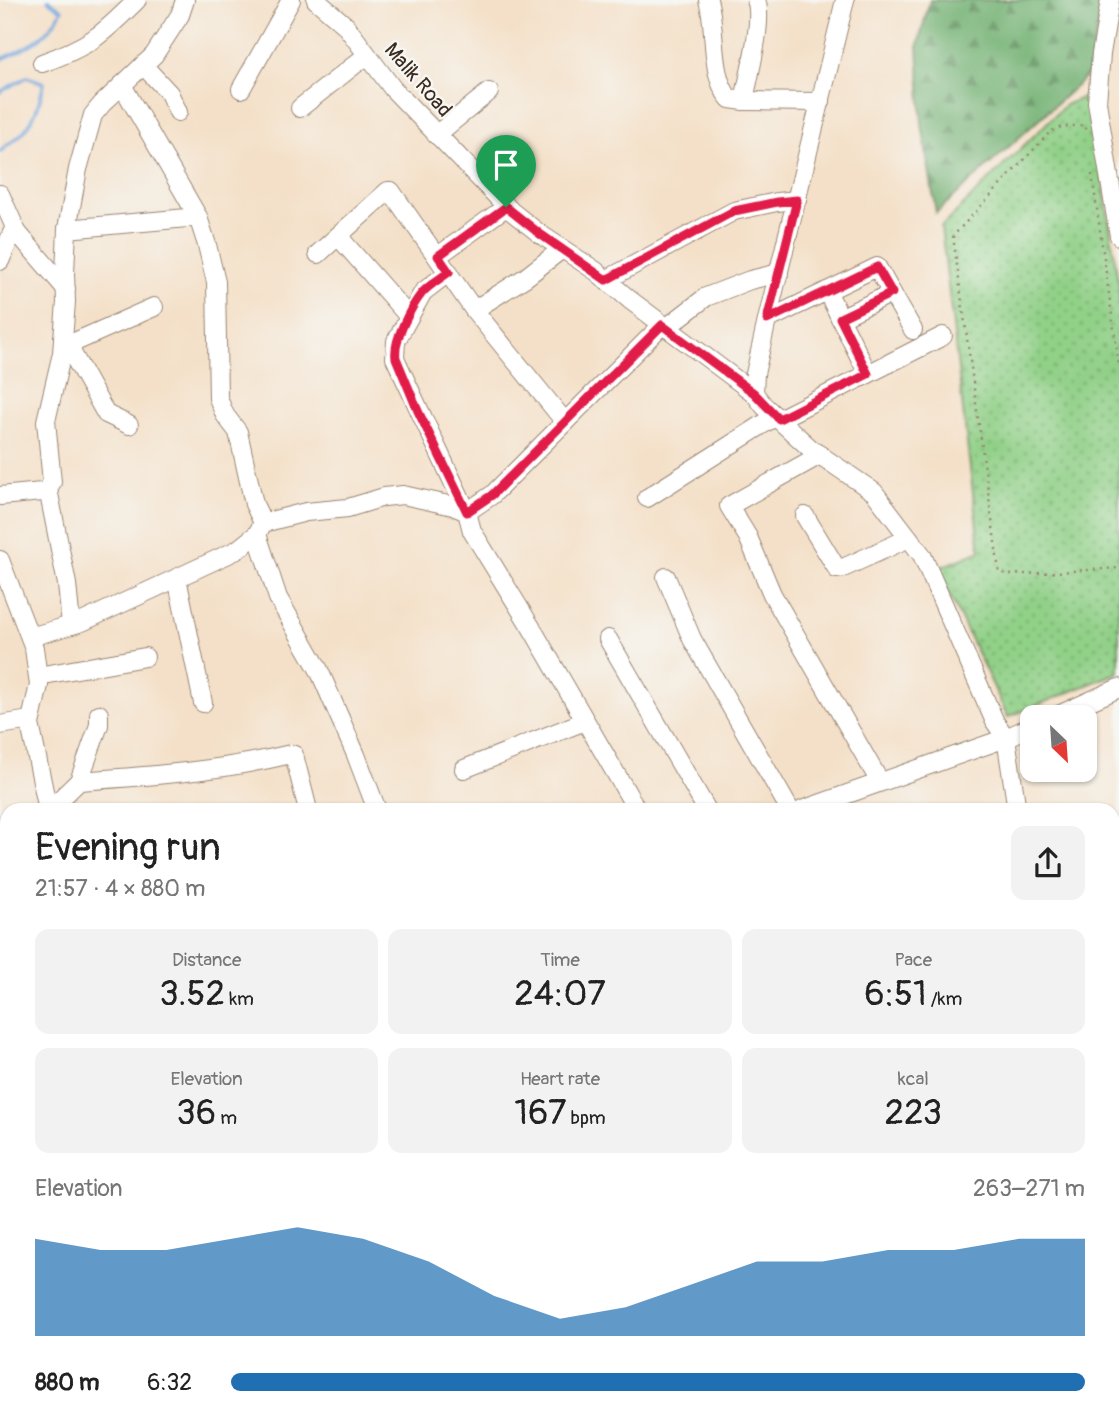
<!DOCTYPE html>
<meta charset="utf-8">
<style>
body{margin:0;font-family:Pangolin,sans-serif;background:#f2f2f2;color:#222;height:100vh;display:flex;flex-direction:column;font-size:26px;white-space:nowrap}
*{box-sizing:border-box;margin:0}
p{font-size:23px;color:#767676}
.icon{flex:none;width:38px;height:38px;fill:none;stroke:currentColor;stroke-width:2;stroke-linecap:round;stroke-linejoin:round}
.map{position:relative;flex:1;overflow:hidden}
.sheet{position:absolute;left:0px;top:803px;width:1120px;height:621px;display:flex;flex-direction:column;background:#fff;border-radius:21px 21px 0 0;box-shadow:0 2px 5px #0004}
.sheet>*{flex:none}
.needle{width:46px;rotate:155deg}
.tools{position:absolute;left:1020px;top:705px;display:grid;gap:14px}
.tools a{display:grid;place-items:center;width:77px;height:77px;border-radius:14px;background:#fff;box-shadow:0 2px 5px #0004;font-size:35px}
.pin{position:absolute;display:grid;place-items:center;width:60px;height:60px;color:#fff;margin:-72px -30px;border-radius:50% 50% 50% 0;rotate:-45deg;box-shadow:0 0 7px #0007}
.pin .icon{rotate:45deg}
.round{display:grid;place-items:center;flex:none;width:74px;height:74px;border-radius:14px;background:#f2f2f2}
.head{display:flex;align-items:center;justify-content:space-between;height:119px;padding:0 35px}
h1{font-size:38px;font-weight:600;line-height:52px}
.stats{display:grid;grid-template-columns:repeat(3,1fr);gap:10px;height:119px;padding:7px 35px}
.stats div{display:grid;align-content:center;border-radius:14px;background:#f2f2f2;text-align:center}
.stats b{font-size:35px;font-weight:600}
.stats small{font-size:19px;font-weight:400}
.stats p{font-size:19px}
.chart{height:196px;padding:14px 35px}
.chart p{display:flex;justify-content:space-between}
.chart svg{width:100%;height:126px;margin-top:7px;fill:#1f6fb2;opacity:.7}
ul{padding:0 35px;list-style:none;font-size:23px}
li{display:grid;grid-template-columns:112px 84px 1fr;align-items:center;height:52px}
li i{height:18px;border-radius:9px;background:#1f6fb2}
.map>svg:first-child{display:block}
</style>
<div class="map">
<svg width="1119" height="1424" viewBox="0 0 1119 1424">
<defs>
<pattern id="grass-dots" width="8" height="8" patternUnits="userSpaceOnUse" patternTransform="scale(1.75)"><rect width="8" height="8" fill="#90d087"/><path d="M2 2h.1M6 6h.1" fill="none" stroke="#77a96e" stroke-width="1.8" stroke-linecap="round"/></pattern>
<pattern id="forest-firs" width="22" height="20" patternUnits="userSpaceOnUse" patternTransform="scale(1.75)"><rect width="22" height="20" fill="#74b274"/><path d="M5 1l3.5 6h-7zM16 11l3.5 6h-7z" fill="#60915f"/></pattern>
</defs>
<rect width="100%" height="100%" fill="#f6f6f2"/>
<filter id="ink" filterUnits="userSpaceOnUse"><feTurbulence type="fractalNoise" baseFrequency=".0143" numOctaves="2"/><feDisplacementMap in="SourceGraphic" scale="14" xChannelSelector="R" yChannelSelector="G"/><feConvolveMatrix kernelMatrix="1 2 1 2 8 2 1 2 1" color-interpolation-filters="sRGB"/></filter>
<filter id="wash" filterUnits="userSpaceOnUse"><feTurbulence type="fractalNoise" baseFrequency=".00686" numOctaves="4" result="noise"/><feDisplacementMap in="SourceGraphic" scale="28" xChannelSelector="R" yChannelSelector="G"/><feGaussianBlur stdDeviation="1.57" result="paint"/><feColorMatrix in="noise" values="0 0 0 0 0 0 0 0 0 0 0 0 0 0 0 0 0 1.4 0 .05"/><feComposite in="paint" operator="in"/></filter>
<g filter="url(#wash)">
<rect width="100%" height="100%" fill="#f4e0c8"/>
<polygon fill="url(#grass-dots)" stroke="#667d52" stroke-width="2" points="1090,94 1119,287 1119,672 1008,717 937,569 980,551 941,227 1065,105"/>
<polygon fill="url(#forest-firs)" stroke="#586e49" stroke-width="2" points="930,0 1103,0 1088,75 936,213 922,124 918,45"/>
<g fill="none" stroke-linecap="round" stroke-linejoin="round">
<g stroke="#71a5dd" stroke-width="3.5">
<path d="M0 60C28 47 47 39 62 10L48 0"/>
<path d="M0 92 27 77 44 83C40 100 36 117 25 130 19 138 7 144 0 152"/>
<polyline points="0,1361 7,1362"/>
</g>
</g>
</g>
<g filter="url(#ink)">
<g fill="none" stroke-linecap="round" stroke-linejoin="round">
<defs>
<g id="minor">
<polyline points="316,0 345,25 393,89 511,211 540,234 596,271 630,300 754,393"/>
<path d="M708 0C717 29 709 76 730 99L744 101"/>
<path d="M756 0C764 20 748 78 744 101L821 102"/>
<polyline points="845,0 767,320 755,374 754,393 764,406 811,449 874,492 922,555 995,722 1006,738 1017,810"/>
<polyline points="1110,0 1101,54 1097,102 1119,236"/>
<path d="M42 63C90 46 102 35 137 0"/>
<polyline points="143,65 169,93 178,112"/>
<polyline points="122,85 198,217 207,245 216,282 218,398 225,415 238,432 254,504 263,523"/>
<polyline points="241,89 291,0"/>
<polyline points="300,108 367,55"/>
<polyline points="436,135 489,92"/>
<polyline points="0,194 17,232"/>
<polyline points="67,229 198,217"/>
<polyline points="338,236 409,317"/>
<polyline points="318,254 388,191 391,191 474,310 565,422"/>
<polyline points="438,256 506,207"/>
<polyline points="0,261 12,233 17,232 66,289"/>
<polyline points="449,272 423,292 396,341 395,358 467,512 472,531 531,627 637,810"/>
<polyline points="606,280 734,211 777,202 797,200"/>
<polyline points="827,291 868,374"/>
<polyline points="474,310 526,277 562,249"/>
<polyline points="840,318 892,293"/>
<polyline points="767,320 877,267 913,330"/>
<polyline points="666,328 706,297 750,280 779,273"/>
<polyline points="63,337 106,414 129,425"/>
<polyline points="68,345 154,307"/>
<polyline points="779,419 943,336"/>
<polyline points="820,455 729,506 748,537 772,594 880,782"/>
<polyline points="48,489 67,584 71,625"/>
<polyline points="0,496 42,492 48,489 52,482 46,421 62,353 66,302 65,273 67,229 78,169 93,115 102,104 154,55 180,15 185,0"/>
<polyline points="647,498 776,416"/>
<polyline points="467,512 492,495 662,325"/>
<polyline points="805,516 837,569 843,568 909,538"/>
<polyline points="257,534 278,598 319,670 356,755 377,810"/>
<polyline points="0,560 34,648 39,685 30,724 48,810"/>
<polyline points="666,577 692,639 790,810"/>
<polyline points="177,578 203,703"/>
<polyline points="30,637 82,622 237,550 257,534 263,523 306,512 348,508 384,497 403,495 453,506 467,512"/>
<polyline points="608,639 707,810"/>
<polyline points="38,676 145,657"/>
<polyline points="1052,718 1119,688"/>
<polyline points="0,725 30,720"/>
<polyline points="464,769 585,721"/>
<polyline points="79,781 99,725 99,714"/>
<path d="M49 810 79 781C151 776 221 771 291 754L294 755 308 810"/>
<polyline points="802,810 1006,738 1032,726"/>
<polyline points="0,959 7,957"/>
<polyline points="1113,1061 1119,1060"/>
<polyline points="1113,1132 1119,1131"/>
<polyline points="1113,1245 1119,1245"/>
<polyline points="1113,1315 1119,1316"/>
<polyline points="0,1335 7,1337"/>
<polyline points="1113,1336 1119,1331"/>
<polyline points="465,1418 477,1424"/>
<polyline points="582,1418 583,1424"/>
<polyline points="1075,1418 1078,1424"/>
<polyline points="751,1424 754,1418"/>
<polyline points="874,1424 875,1418"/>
</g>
<g id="highway">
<polyline points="0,1394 7,1395"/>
<polyline points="159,1418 209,1424"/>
<polyline points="23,1424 61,1418"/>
</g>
</defs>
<use href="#minor" stroke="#988573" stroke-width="20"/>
<use href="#highway" stroke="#988573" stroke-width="27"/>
<g stroke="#988573" stroke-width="2.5" stroke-dasharray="2 5" stroke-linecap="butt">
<polyline points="1087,129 1083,125 1062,127 1051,131 953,236 999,571 1009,575 1119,568"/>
<polyline points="1092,174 1119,365"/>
<polyline points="261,1424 263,1418"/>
<polyline points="334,1424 335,1418"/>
</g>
<use href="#minor" stroke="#fff" stroke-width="18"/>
<use href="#highway" stroke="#fff" stroke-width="24"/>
</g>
</g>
<g fill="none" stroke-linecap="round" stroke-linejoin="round" filter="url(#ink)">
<defs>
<path id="route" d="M797 200 767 320 877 267 892 293 840 318 868 374 779 419 754 393 662 325 492 495 467 512 418 411 396 358C393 340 411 307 422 293 429 285 441 278 449 272L438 256 506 207 540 234 606 280 734 211 777 202Z"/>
</defs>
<use href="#route" stroke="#fff" stroke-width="14"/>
<use href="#route" stroke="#e11d48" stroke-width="9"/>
</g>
<g text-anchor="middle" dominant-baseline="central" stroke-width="5" stroke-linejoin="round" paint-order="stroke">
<g font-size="21" fill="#3b2a1e" stroke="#f6f6f2">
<text transform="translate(418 80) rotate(49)">Malik Road</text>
</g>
</g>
</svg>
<div class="tools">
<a><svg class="needle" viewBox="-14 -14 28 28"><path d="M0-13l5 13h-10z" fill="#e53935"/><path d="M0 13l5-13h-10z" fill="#767676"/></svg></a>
</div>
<div class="pin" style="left:506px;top:207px;background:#1e9e55"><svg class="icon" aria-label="arrive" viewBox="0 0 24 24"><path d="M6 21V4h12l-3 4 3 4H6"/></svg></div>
<section class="sheet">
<div class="head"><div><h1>Evening run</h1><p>21:57 · 4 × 880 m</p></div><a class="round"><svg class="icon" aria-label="share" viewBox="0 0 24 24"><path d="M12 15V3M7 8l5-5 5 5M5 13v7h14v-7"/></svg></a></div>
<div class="stats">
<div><p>Distance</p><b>3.52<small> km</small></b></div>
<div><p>Time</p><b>24:07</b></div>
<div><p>Pace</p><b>6:51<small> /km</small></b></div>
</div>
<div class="stats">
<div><p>Elevation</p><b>36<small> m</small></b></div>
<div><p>Heart rate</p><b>167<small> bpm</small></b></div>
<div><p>kcal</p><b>223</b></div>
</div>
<div class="chart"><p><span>Elevation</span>263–271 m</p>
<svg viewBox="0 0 160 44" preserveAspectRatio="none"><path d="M0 44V10L10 14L20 14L30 10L40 6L50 10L60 18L70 30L80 38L90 34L100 26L110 18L120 18L130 14L140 14L150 10L160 10V44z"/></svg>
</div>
<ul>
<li><b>880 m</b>6:32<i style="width:100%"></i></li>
</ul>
</section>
</div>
